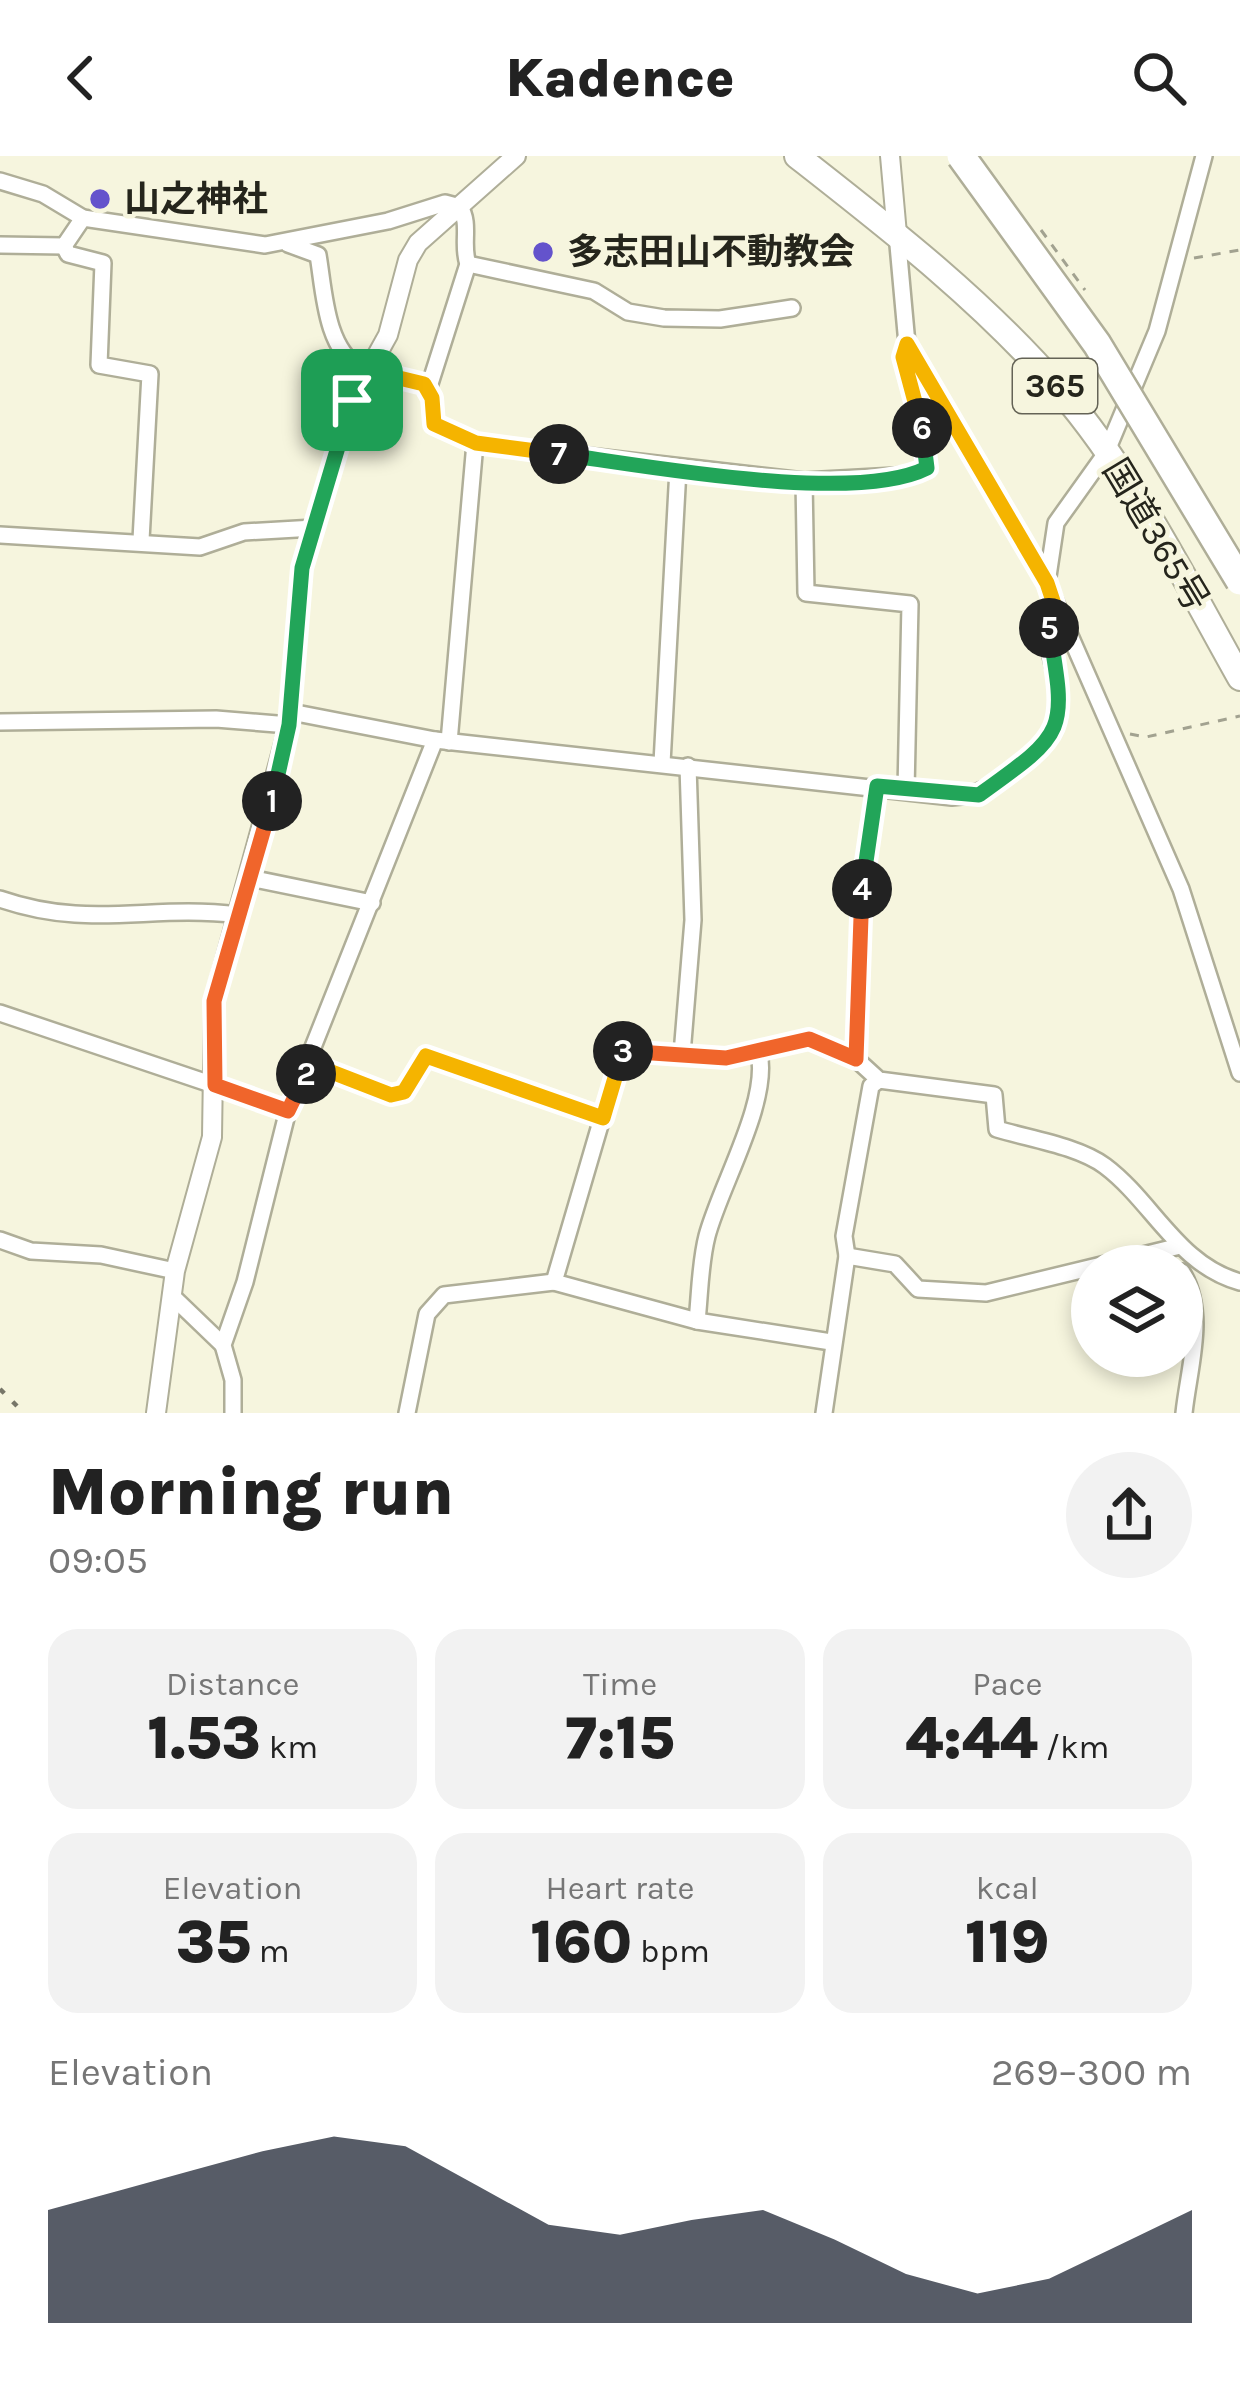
<!DOCTYPE html>
<meta charset="utf-8">
<style>
body{margin:0;font-family:Karla,"Noto Sans JP",sans-serif;background:#f2f2f2;color:#222;height:100vh;display:flex;flex-direction:column;font-size:45px;white-space:nowrap}
*{box-sizing:border-box;margin:0}
p{font-size:39px;color:#767676}
.icon{flex:none;width:66px;height:66px;fill:none;stroke:currentColor;stroke-width:2;stroke-linecap:round;stroke-linejoin:round}
.map{position:relative;height:1257px;overflow:hidden}
.details{display:flex;flex-direction:column;background:#fff;flex:1}
.details>*{flex:none}
.fabs{position:absolute;left:1071px;top:1089px;display:grid;gap:24px}
.fabs a{display:grid;place-items:center;width:132px;height:132px;border-radius:50%;background:#fff;box-shadow:0 6px 18px #0003;font-size:60px}
.pin{position:absolute;display:grid;place-items:center;width:102px;height:102px;color:#fff;margin:-51px;border-radius:24px;box-shadow:0 6px 18px #0006}
.km{position:absolute;width:60px;height:60px;margin:-30px;border-radius:50%;background:#222;color:#fff;font-size:33px;line-height:60px;text-align:center}
.round{display:grid;place-items:center;flex:none;width:126px;height:126px;border-radius:63px;background:#f2f2f2}
.head{display:flex;align-items:center;justify-content:space-between;height:204px;padding:0 48px}
h1{font-size:66px;font-weight:800;line-height:90px}
.stats{display:grid;grid-template-columns:repeat(3,1fr);gap:18px;height:204px;padding:12px 48px}
.stats div{display:grid;align-content:center;border-radius:30px;background:#f2f2f2;text-align:center}
.stats b{font-size:60px;font-weight:800}
.stats small{font-size:33px;font-weight:400}
.stats p{font-size:33px}
.chart{height:336px;padding:24px 48px}
.chart p{display:flex;justify-content:space-between}
.chart svg{width:100%;height:216px;margin-top:12px;fill:#111827;opacity:.7}
header{display:flex;justify-content:space-between;align-items:center;height:156px;padding:0 48px;background:#fff;font-size:54px;font-weight:800}
.map>svg:first-child{display:block}
</style>
<header><svg class="icon" aria-label="back" viewBox="0 0 24 24"><path d="M15 5l-7 7 7 7"/></svg>Kadence<svg class="icon" aria-label="search" viewBox="0 0 24 24"><circle cx="10" cy="10" r="6"/><path d="M15 15l6 6"/></svg></header>
<div class="map">
<svg width="1240" height="1257" viewBox="0 0 1240 1257">
<rect width="100%" height="100%" fill="#f6f5de"/>
<g fill="none" stroke-linecap="round" stroke-linejoin="round">
<defs>
<g id="minor">
<path d="M0 25 43 38 83 62 265 89 388 65 445 47 460 51C471 68 461 89 468 108"/>
<path d="M288 88 318 99C324 133 325 192 360 212 377 222 405 224 425 228L432 242 434 268 475 287 804 325 913 319 927 312V285L903 201 907 188 897 78"/>
<polyline points="0,89 64,90 83,62"/>
<polyline points="64,90 68,98 103,107 99,209 150,218 141,384"/>
<polyline points="907,188 1047,427 1181,733 1240,917"/>
<polyline points="428,234 468,108 594,135 628,156 664,162 720,163 792,152"/>
<polyline points="804,325 806,437 910,448 906,634"/>
<polyline points="0,379 200,391 244,376 314,372"/>
<polyline points="1047,427 1056,367 1106,297 1157,175 1204,0"/>
<path d="M291 556 435 584 952 641C981 639 996 628 1019 610 1102 542 1029 517 1054 448"/>
<polyline points="0,566 216,563 289,569"/>
<polyline points="449,586 475,287"/>
<polyline points="662,607 678,313"/>
<polyline points="250,722 372,747"/>
<path d="M0 743C90 774 150 748 238 759"/>
<polyline points="0,857 288,954"/>
<polyline points="682,898 693,764 688,610"/>
<polyline points="856,903 861,740 877,630"/>
<polyline points="311,908 391,939 404,936 426,900 603,962"/>
<polyline points="0,1084 31,1095 101,1099 175,1115"/>
<polyline points="847,1100 895,1108 918,1133 986,1137 1180,1090"/>
<path d="M1182 1116C1207 1158 1189 1210 1184 1257"/>
<polyline points="171,1139 223,1189"/>
<path d="M697 1165C700 1137 700 1107 707 1080 720 1030 770 946 759 897"/>
<path d="M831 1186 697 1165 554 1126 622 894 726 902 809 883 856 903 879 924 994 939 997 973C1030 983 1078 990 1105 1010 1153 1046 1178 1109 1240 1126"/>
<polyline points="233,1257 233,1224 223,1189 245,1126 288,954 435,584"/>
<polyline points="407,1257 427,1158 444,1139 554,1126"/>
<polyline points="824,1257 847,1100 844,1080 871,930 879,924"/>
</g>
<g id="tertiary">
<polyline points="890,0 897,78"/>
<polyline points="156,1257 175,1115 212,981 214,845 289,569 302,412 352,244 388,179 408,104 418,87 516,0"/>
</g>
<path id="trunk" d="M797 0C889 72 982 144 1059 233 1133 319 1185 424 1240 522"/>
</defs>
<use href="#minor" stroke="#afae98" stroke-width="20"/>
<use href="#tertiary" stroke="#afae98" stroke-width="22"/>
<use href="#trunk" stroke="#afae98" stroke-width="28"/>
<g stroke="#a2a290" stroke-width="3" stroke-dasharray="9 9" stroke-linecap="butt">
<polyline points="1041,74 1085,134"/>
<polyline points="1194,102 1240,94"/>
<polyline points="1130,578 1146,581 1240,560"/>
</g>
<use href="#minor" stroke="#fff" stroke-width="15"/>
<use href="#tertiary" stroke="#fff" stroke-width="18"/>
<use href="#trunk" stroke="#fff" stroke-width="24"/>
<polyline stroke="#777668" stroke-width="4.5" stroke-dasharray="6 12" stroke-linecap="butt" points="0,1233 24,1257"/>
<defs>
<polyline id="motorway-bridge" points="961,0 1097,188 1240,425"/>
</defs>
<use href="#motorway-bridge" stroke="#afae98" stroke-width="32" stroke-linecap="butt"/>
<use href="#motorway-bridge" stroke="#fff" stroke-width="27"/>
</g>
<g fill="none" stroke-linecap="round" stroke-linejoin="round">
<defs>
<polyline id="split-1" points="272,645 289,569 302,412 352,244"/>
<polyline id="split-2" points="272,645 214,845 215,929 288,955 306,918"/>
<polyline id="split-3" points="306,918 311,908 391,939 404,936 426,900 603,962 623,895"/>
<polyline id="split-4" points="623,895 726,902 809,883 856,903 862,733"/>
<path id="split-5" d="M862 733 877 630 979 639C1067 576 1067 577 1049 472"/>
<polyline id="split-6" points="922,272 903,201 907,188 1047,427 1054,448 1049,472"/>
<path id="split-7" d="M559 298C644 309 854 349 927 312L922 272"/>
<polyline id="split-8" points="352,244 370,215 424,228 432,242 434,268 476,287 559,298"/>
</defs>
<use href="#split-1" stroke="#fff" stroke-width="24"/>
<use href="#split-2" stroke="#fff" stroke-width="24"/>
<use href="#split-3" stroke="#fff" stroke-width="24"/>
<use href="#split-4" stroke="#fff" stroke-width="24"/>
<use href="#split-5" stroke="#fff" stroke-width="24"/>
<use href="#split-6" stroke="#fff" stroke-width="24"/>
<use href="#split-7" stroke="#fff" stroke-width="24"/>
<use href="#split-8" stroke="#fff" stroke-width="24"/>
<use href="#split-1" stroke="#22a559" stroke-width="15"/>
<use href="#split-2" stroke="#f0652b" stroke-width="15"/>
<use href="#split-3" stroke="#f5b400" stroke-width="15"/>
<use href="#split-4" stroke="#f0652b" stroke-width="15"/>
<use href="#split-5" stroke="#22a559" stroke-width="15"/>
<use href="#split-6" stroke="#f5b400" stroke-width="15"/>
<use href="#split-7" stroke="#22a559" stroke-width="15"/>
<use href="#split-8" stroke="#f5b400" stroke-width="15"/>
</g>
<g fill="#6453cc" stroke="#f6f5de" stroke-width="4.5">
<circle cx="100" cy="43" r="12"/>
<circle cx="543" cy="96" r="12"/>
</g>
<g text-anchor="middle" dominant-baseline="central" stroke-width="9" stroke-linejoin="round" paint-order="stroke">
<rect fill="#f6f5de" stroke="#646356" stroke-width="3" x="1013" y="203" width="84" height="54" rx="9"/>
<g font-size="33" font-weight="bold" fill="#25251c">
<text x="1055" y="230">365</text>
</g>
<g font-size="36" font-weight="bold" fill="#25251c" stroke="#f6f5de" text-anchor="start">
<text x="124" y="43">山之神社</text>
<text x="567" y="96">多志田山不動教会</text>
</g>
<g font-size="36" fill="#25251c" stroke="#f6f5de">
<text transform="translate(1156 379) rotate(59)">国道365号</text>
</g>
</g>
</svg>
<div class="fabs">
<a><svg class="icon" aria-label="layers" viewBox="0 0 24 24"><path d="M12 4l9 5-9 5-9-5zM3 14l9 5 9-5"/></svg></a>
</div>
<div class="pin" style="left:352px;top:244px;background:#1e9e55"><svg class="icon" aria-label="arrive" viewBox="0 0 24 24"><path d="M6 21V4h12l-3 4 3 4H6"/></svg></div>
<b class="km" style="left:272px;top:645px">1</b>
<b class="km" style="left:306px;top:918px">2</b>
<b class="km" style="left:623px;top:895px">3</b>
<b class="km" style="left:862px;top:733px">4</b>
<b class="km" style="left:1049px;top:472px">5</b>
<b class="km" style="left:922px;top:272px">6</b>
<b class="km" style="left:559px;top:298px">7</b>
</div>
<section class="details">
<div class="head"><div><h1>Morning run</h1><p>09:05</p></div><a class="round"><svg class="icon" aria-label="share" viewBox="0 0 24 24"><path d="M12 15V3M7 8l5-5 5 5M5 13v7h14v-7"/></svg></a></div>
<div class="stats">
<div><p>Distance</p><b>1.53<small> km</small></b></div>
<div><p>Time</p><b>7:15</b></div>
<div><p>Pace</p><b>4:44<small> /km</small></b></div>
</div>
<div class="stats">
<div><p>Elevation</p><b>35<small> m</small></b></div>
<div><p>Heart rate</p><b>160<small> bpm</small></b></div>
<div><p>kcal</p><b>119</b></div>
</div>
<div class="chart"><p><span>Elevation</span>269–300 m</p>
<svg viewBox="0 0 160 44" preserveAspectRatio="none"><path d="M0 44V21L10 17L20 13L30 9L40 6L50 8L60 16L70 24L80 26L90 23L100 21L110 27L120 34L130 38L140 35L150 28L160 21V44z"/></svg>
</div>
</section>
